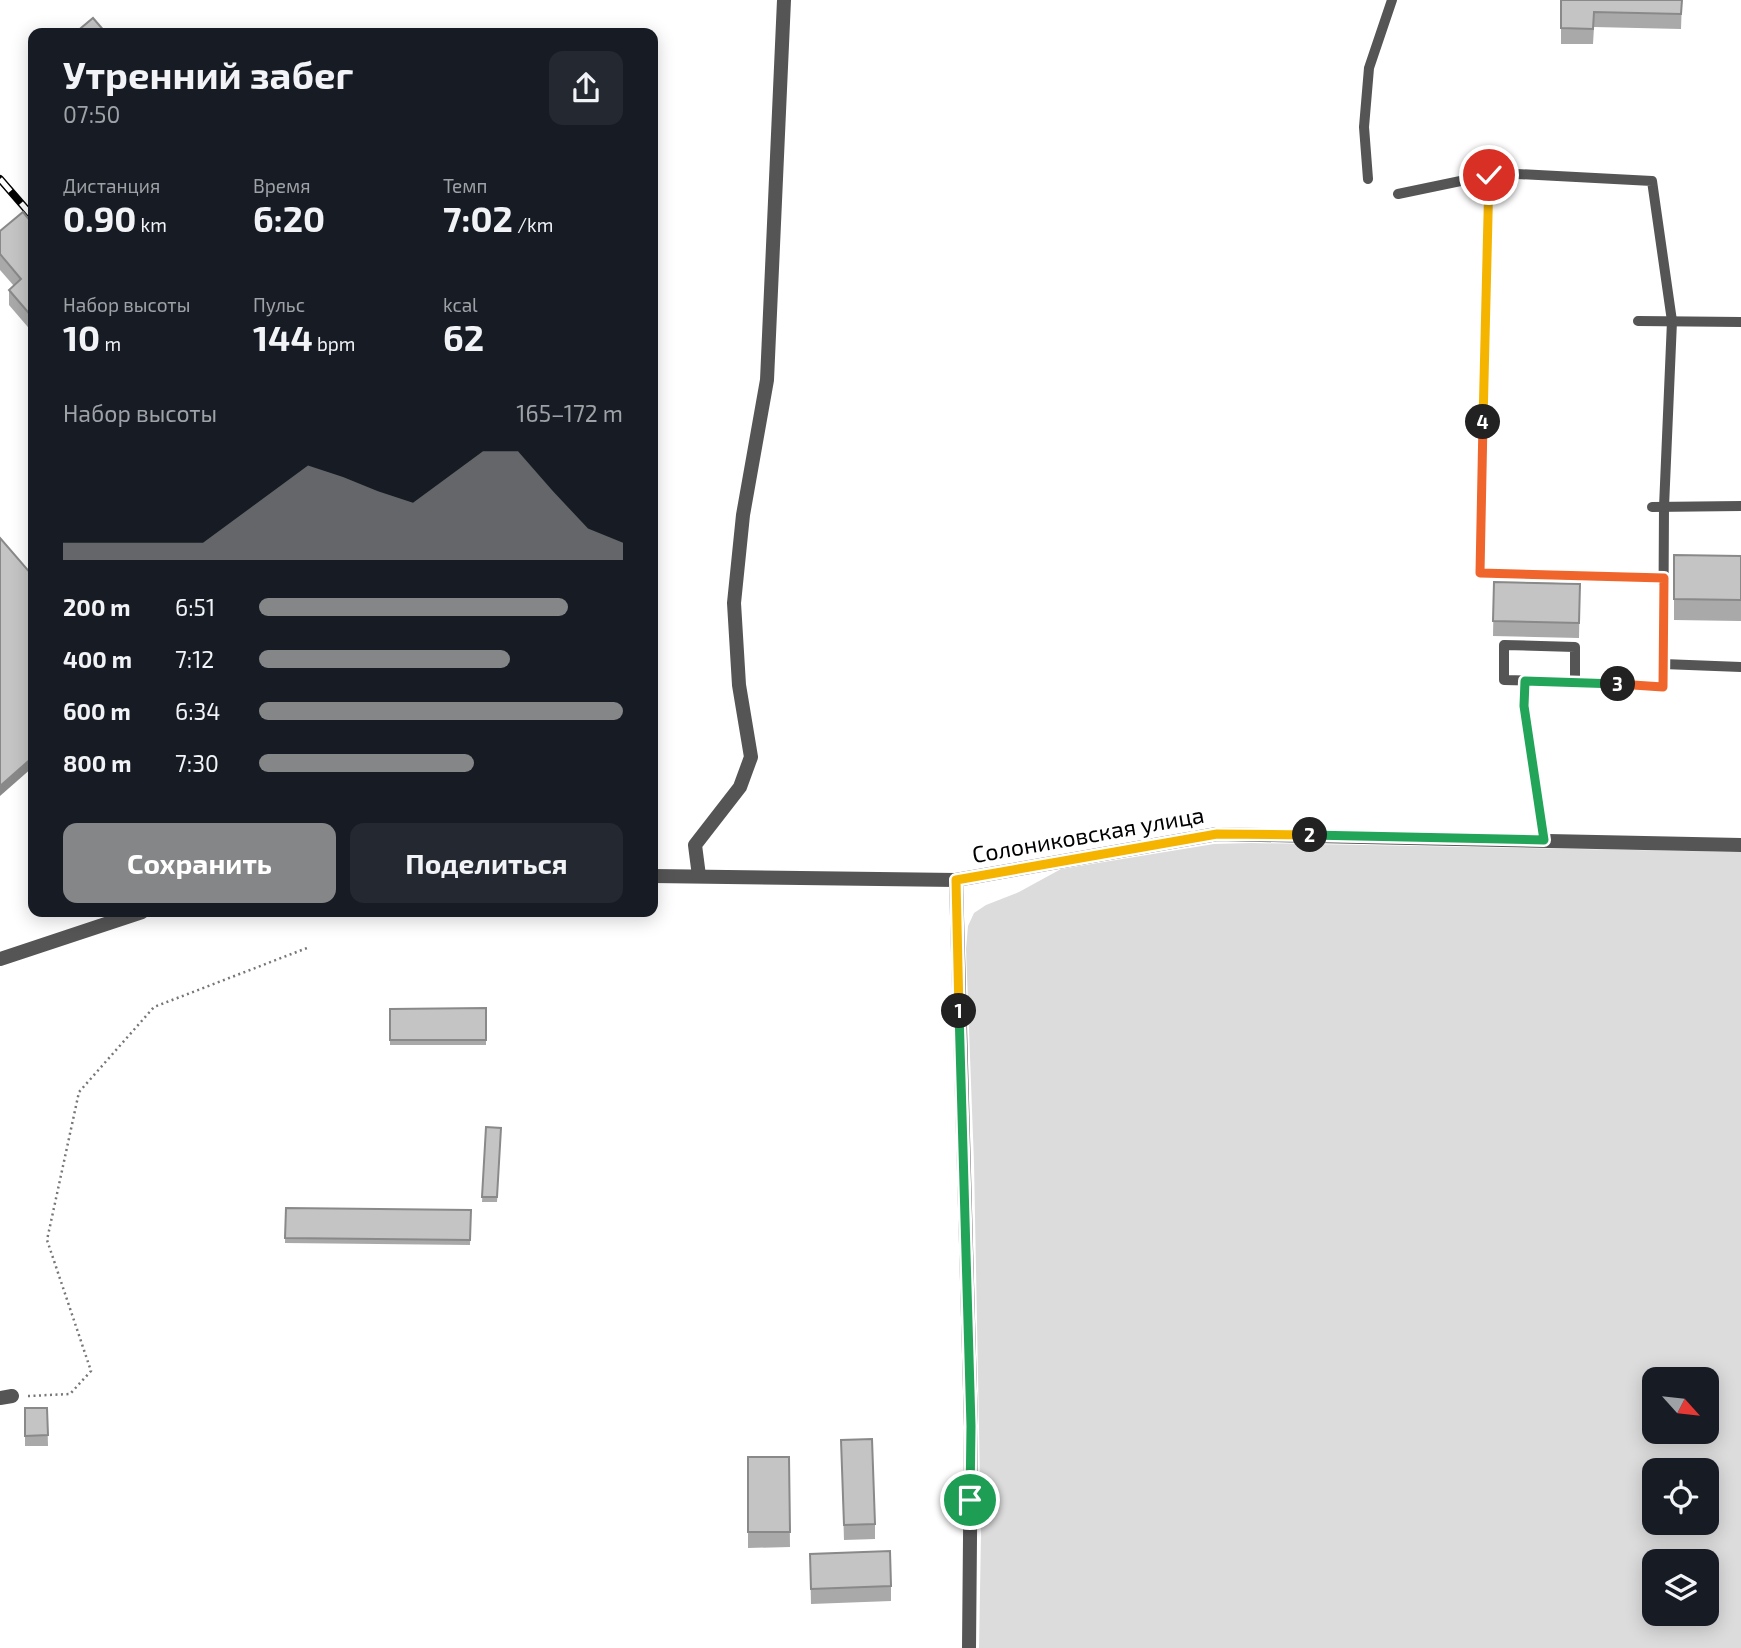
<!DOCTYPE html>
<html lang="ru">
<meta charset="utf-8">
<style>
body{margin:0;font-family:"Exo 2",sans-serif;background:#242831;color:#f1f3f6;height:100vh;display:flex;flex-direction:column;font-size:26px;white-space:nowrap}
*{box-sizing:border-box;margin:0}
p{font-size:23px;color:#9ea1a6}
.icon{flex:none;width:38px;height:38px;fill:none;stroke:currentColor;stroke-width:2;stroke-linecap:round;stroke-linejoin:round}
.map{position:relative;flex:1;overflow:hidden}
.side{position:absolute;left:28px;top:28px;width:630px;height:889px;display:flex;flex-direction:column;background:#171b24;border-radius:14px;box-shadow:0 4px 18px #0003}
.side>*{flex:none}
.needle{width:46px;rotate:117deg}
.tools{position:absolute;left:1642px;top:1367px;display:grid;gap:14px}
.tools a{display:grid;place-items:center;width:77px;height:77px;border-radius:14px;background:#171b24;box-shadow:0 4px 18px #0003;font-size:35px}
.pin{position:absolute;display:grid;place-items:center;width:60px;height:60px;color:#fff;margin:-30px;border:4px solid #fff;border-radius:50%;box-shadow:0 2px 7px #0007}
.km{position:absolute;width:35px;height:35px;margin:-18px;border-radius:50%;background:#222;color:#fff;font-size:19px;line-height:35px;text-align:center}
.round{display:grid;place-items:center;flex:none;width:74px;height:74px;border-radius:14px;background:#242831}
.overview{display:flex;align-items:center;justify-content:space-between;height:119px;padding:0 35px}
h1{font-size:38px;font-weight:700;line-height:52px}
.stats{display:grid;grid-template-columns:repeat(3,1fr);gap:10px;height:119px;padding:7px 35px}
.stats div{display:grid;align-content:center}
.stats b{font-size:35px;font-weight:700}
.stats small{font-size:19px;font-weight:400}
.stats p{font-size:19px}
.chart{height:196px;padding:14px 35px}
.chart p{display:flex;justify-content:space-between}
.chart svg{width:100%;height:126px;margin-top:7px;fill:#858687;opacity:.7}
.cta{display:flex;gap:14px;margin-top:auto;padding:14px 35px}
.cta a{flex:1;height:80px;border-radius:14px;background:#858687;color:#fff;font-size:28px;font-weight:700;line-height:80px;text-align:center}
.cta a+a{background:#242831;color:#f1f3f6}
ul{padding:0 35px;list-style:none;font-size:23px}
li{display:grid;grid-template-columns:112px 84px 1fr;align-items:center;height:52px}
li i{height:18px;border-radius:9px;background:#858687}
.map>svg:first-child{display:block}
</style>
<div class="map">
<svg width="1741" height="1648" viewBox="0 0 1741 1648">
<rect width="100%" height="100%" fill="#fff"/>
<path fill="#dcdcdc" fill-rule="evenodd" d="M1251 843 1741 852V1648H979L981 1534 974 1163 966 949 968 926 974 913 986 905 1019 892 1061 869 1214 844ZM1706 1379V1432H1654V1379ZM1654 1470H1706V1522H1654ZM1654 1561H1706V1614H1654Z"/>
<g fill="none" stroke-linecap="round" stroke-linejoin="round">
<polyline stroke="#777" stroke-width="2.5" stroke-dasharray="2 3.5" stroke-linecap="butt" points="28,1396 70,1394 91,1371 47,1240 79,1092 154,1007 307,948"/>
<g stroke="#555" stroke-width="10">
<polyline points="1489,175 1480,573 1664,578"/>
<polyline points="1368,179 1364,127 1369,68 1392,0"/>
<polyline points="1398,194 1499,173 1652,181 1672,321 1664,507 1663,687 1580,682 1575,682 1504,680 1504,645 1575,647 1575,682"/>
<polyline points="1638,321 1741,322"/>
<polyline points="1652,507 1741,506"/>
<polyline points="1663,664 1741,667"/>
<polyline points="1525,681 1524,706 1544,840"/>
</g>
<g stroke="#555" stroke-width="14">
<polyline points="653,876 956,880 1217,834 1741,845"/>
<polyline points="699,876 695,845 740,787 751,757 739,685 734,603 743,515 767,380 784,0"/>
<polyline points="956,880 971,1427 969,1648"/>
<polyline points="0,959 142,912"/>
<polyline points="0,1398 12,1396"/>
</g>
<defs>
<polyline id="rail" points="0,179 33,217"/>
</defs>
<use href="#rail" stroke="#000" stroke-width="8"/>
<use href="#rail" stroke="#fff" stroke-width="5" stroke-dasharray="16" stroke-linecap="butt"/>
</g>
<g fill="#a9a9a9">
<polygon points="1561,0 1682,0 1681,29 1594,27 1593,44 1561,44"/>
<polygon points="33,224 33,333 9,305 9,290 14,286 0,270 0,231"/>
<polygon points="1674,555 1741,556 1741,621 1674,620"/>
<polygon points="1494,582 1580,584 1579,638 1493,636"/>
<polygon points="486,1008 486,1045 390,1045 390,1009"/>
<polygon points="486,1127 501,1128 497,1202 482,1202"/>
<polygon points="286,1208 471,1210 470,1245 285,1243"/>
<polygon points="25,1408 47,1408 48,1446 25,1446"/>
<polygon points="841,1440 875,1524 875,1539 844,1540"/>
<polygon points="748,1457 789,1457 790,1547 748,1548"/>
<polygon points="810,1554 891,1586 891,1601 811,1604"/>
</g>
<polygon fill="#898989" points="33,757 33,767 0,796 0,786"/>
<g fill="#c4c4c4" stroke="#898989" stroke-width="2">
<polygon points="1561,0 1682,0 1681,14 1594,12 1593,29 1561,28"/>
<polygon points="93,18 106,33 75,33"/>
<polygon points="23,212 33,224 33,318 9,290 21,279 0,254 0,231"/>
<polygon points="0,538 33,576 33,757 0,786"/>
<polygon points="1674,555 1741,556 1741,600 1674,599"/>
<polygon points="1494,582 1580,584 1579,623 1493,621"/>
<polygon points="486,1008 486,1040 390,1040 390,1009"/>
<polygon points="486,1127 501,1128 497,1197 482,1197"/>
<polygon points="286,1208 471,1210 470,1240 285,1238"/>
<polygon points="25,1408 47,1408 48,1435 25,1436"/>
<polygon points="872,1439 875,1524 844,1525 841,1440"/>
<polygon points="748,1457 789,1457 790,1532 748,1532"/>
<polygon points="890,1551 891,1586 811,1589 810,1554"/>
</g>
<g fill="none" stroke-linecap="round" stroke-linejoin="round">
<defs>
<polyline id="split-1" points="959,1011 971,1426 970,1500"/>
<polyline id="split-2" points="959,1011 956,880 1217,834 1310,835"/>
<polyline id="split-3" points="1310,835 1544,840 1524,706 1525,681 1618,684"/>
<polyline id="split-4" points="1483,422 1480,573 1664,578 1663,687 1618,684"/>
<polyline id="split-5" points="1483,422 1489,175"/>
</defs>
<use href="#split-1" stroke="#fff" stroke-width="14"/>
<use href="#split-2" stroke="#fff" stroke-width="14"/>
<use href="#split-3" stroke="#fff" stroke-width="14"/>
<use href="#split-4" stroke="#fff" stroke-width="14"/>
<use href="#split-5" stroke="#fff" stroke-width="14"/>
<use href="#split-1" stroke="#22a559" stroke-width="9"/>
<use href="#split-2" stroke="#f5b400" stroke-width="9"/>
<use href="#split-3" stroke="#22a559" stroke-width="9"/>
<use href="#split-4" stroke="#f0652b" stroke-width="9"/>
<use href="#split-5" stroke="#f5b400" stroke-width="9"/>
</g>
<g text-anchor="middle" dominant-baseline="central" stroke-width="7" stroke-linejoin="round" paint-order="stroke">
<g font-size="23" fill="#000" stroke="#fff">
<text transform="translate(1088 834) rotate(-10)">Солониковская улица</text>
</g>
</g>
</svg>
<div class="tools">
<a><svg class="needle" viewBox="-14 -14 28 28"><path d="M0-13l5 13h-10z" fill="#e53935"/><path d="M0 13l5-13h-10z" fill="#9ea1a6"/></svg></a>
<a><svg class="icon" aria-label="locate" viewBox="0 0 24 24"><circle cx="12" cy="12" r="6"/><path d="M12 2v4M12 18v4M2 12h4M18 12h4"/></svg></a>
<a><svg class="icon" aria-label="layers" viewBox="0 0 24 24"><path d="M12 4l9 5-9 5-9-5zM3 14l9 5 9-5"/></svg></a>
</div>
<div class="pin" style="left:970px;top:1500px;background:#1e9e55"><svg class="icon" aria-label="arrive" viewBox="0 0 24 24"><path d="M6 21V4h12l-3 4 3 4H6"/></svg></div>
<div class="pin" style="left:1489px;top:175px;background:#d93025"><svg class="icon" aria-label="check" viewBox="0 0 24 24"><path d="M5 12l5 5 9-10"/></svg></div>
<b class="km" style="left:959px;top:1011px">1</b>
<b class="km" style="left:1310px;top:835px">2</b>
<b class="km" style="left:1618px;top:684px">3</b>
<b class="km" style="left:1483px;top:422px">4</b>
<section class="side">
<div class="overview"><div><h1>Утренний забег</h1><p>07:50</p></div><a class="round"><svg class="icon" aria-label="share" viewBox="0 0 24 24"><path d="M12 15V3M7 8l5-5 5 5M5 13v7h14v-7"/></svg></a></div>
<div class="stats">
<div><p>Дистанция</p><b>0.90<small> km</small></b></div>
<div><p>Время</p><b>6:20</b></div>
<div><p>Темп</p><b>7:02<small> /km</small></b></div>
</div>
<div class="stats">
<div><p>Набор высоты</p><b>10<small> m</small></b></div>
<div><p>Пульс</p><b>144<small> bpm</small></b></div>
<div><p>kcal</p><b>62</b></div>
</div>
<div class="chart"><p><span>Набор высоты</span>165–172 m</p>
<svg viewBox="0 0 160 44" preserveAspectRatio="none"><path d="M0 44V38L10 38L20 38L30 38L40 38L50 29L60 20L70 11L80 15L90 20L100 24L110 15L120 6L130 6L140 20L150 33L160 38V44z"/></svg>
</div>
<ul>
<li><b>200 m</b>6:51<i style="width:85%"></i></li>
<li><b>400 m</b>7:12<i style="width:69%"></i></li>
<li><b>600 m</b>6:34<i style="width:100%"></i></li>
<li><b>800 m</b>7:30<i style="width:59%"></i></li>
</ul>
<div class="cta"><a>Сохранить</a><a>Поделиться</a></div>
</section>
</div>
